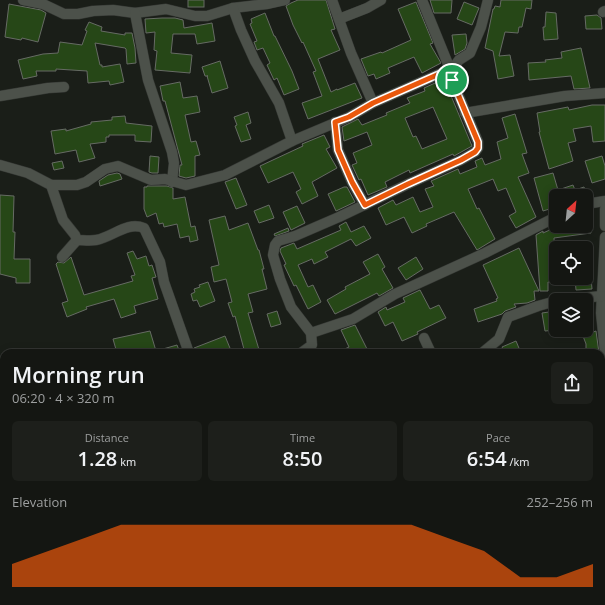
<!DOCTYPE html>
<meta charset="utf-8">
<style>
body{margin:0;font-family:"Open Sans",sans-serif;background:#1d1f1b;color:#f1f3f6;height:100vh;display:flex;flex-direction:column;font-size:15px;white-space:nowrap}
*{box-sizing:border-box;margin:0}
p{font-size:13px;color:#9d9f9f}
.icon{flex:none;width:22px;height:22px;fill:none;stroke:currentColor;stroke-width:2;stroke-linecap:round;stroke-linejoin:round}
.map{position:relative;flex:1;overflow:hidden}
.panel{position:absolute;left:0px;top:349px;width:605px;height:256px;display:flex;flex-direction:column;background:#141612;border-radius:12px 12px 0 0;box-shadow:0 2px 10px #0003,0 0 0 1px #333532}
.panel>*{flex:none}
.needle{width:26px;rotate:27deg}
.buttons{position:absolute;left:549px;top:189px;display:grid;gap:8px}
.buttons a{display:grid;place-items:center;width:44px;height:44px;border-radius:6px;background:#141612;box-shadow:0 2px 10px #0003,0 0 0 1px #333532;font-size:20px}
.pin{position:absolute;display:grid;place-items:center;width:34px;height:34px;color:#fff;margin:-17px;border:2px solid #fff;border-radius:50%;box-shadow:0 1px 4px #0007}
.round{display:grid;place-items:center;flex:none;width:42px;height:42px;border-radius:6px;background:#1d1f1b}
.headline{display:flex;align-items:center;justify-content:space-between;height:68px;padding:0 12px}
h1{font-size:22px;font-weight:600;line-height:30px}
.figures{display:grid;grid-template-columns:repeat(3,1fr);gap:6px;height:68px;padding:4px 12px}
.figures div{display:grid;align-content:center;border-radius:6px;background:#1d1f1b;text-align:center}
.figures b{font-size:20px;font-weight:600}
.figures small{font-size:11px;font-weight:400}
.figures p{font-size:11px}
.chart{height:112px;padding:8px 12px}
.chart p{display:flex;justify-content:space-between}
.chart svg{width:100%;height:72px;margin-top:4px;fill:#ea580c;opacity:.7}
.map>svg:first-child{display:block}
</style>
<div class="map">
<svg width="605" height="605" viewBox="0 0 605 605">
<rect width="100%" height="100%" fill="#1a1e18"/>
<g fill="#264717" stroke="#666b64" fill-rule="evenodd">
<rect x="188" y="0" width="16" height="7"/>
<polygon points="298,0 326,0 335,29 331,30 340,50 318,59 331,92 337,89 337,90 355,83 362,98 308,119 302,103 322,96 313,72 316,71 303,42 302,43 293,25 286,6 291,3"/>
<polygon points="430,0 452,0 451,13 434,13"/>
<polygon points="501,0 532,0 531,9 526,8 522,27 519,27 518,33 505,32 499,56 510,55 514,76 498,79 493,51 485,48 493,9 494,9 495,6 500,7"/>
<polygon points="416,2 433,43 430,44 441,63 422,73 414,57 388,68 390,73 376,79 374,74 368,76 361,59 381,52 382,53 411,40 398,9"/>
<polygon points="464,2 479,8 472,25 457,19"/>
<polygon points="9,4 41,10 46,13 38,42 22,38 21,40 5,37"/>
<polygon points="546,12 556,13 558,39 544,40 543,27 545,27"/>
<polygon points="265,13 274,36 275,36 292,71 299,89 284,95 277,78 274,80 267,65 270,63 263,48 257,50 254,42 257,41 250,24 252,23 251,19"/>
<polygon points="597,15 601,18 602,29 586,29 585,16"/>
<polygon points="162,18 175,18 183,20 184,28 212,23 215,41 197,44 195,34 173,34 171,53 192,55 190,73 155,70 157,51 154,50 155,32 146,33 145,19"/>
<polygon points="89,22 102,27 101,31 125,35 125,33 132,33 135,48 136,63 127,64 126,49 125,48 95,43 100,65 102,65 102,67 120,64 124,82 110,85 109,81 88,83 87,71 56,69 56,71 36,71 37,76 23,79 18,60 43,54 58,53 60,42 82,45 87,31 85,30"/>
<polygon points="466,34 467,43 465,49 455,55 452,35"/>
<polygon points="581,48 590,88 574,89 571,76 529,80 528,63 546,62 545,60 562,58 561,52"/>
<polygon points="220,61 228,88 212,93 207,76 208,76 205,76 202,67"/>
<path d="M444 79 472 146 454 156 453 154 410 173 409 170 385 182 387 187 368 195 361 179 359 180 352 165 357 163 353 153 372 145 367 132 344 141 342 127 358 119 362 125 387 115 386 113 410 103 407 98 425 91 424 88ZM433 107 447 139 422 149 416 136 413 137 405 118Z"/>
<polygon points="180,82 183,98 197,96 200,112 185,115 191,142 196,141 200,155 195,156 195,176 186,178 179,176 180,165 182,165 165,101 163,101 160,86"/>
<polygon points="592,105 605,105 605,141 593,142 591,126 573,129 576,141 568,143 573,161 549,169 539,132 540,132 537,113 568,107 569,110"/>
<polygon points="248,112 251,123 246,125 251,139 241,142 235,126 237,125 234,117"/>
<polygon points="515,114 527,153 522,154 529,173 518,177 536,217 516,228 509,216 516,212 506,188 498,191 493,179 468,189 477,209 479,208 495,239 477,250 454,212 426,224 427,226 412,233 404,217 386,225 378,208 393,200 396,205 413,197 420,212 433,207 425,189 434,186 431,181 458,169 460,174 477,167 475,161 482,158 485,165 501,159 497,142 508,138 502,118"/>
<polygon points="125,116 126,123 152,126 151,142 135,141 135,135 109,135 109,137 106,137 106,142 90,144 95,158 79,162 76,150 55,154 51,131 66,129 66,131 91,124 91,122 112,120 112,117"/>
<polygon points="324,135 330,147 326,149 337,168 312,182 318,196 302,204 296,192 301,189 293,172 268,183 260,166 303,146 302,144"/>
<polygon points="150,156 159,157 158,173 152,173 149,172"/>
<polygon points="602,156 605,166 605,179 592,183 585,161"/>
<polygon points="62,161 64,168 54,170 52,163"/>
<polygon points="117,173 120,174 122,179 100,186 99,181 108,175"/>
<polygon points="553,173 558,190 573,185 575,190 584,187 587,196 556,196 556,207 543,211 534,178"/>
<polygon points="236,178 247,205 236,209 225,182"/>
<polygon points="147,186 167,186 173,188 173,199 185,197 191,227 195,226 198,240 190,242 189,236 180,238 177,224 164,227 163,223 159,224 156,213 147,217 144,209 144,187 147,187"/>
<polygon points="344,187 347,187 355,202 336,211 328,194"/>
<polygon points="0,195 14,196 13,232 15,232 14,259 30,259 30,283 16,283 16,278 0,274"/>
<polygon points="269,205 274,218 259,223 254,211"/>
<polygon points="297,206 305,223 291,230 283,212"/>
<polygon points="225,216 229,230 248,223 258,250 259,250 264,269 262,269 267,289 248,294 253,312 248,313 260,353 245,353 235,316 233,317 228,303 232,302 226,279 214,282 211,267 219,265 209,220"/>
<polygon points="346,222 351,232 364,226 371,238 356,246 351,239 325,252 328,257 314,264 312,259 298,265 308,287 313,285 321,302 308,309 296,285 294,286 284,265 286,264 280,251 281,248 294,243 297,249 341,230 339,226"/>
<polygon points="563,226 590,226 591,233 554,238 556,282 548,282 548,291 540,291 536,235 543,231 543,233 552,229 564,229"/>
<polygon points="288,228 289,231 275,236 274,234"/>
<polygon points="519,248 539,291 534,291 535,300 527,303 514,304 516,307 505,311 502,314 478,322 474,309 497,301 496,299 498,298 483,265"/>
<polygon points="133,251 137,259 146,256 149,266 152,265 156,277 152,278 158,299 134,306 136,313 121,318 114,299 86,307 87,309 67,317 62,303 68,301 56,264 58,262 64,263 71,257 84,295 133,281 131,276 135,275 127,253"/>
<polygon points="378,254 385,267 382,269 393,288 379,296 377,293 335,314 327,300 346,289 345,287 370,274 363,262"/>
<polygon points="416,257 423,269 406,280 398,268"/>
<polygon points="575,278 591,278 592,289 576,290"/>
<polygon points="208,282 215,301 200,307 197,300 193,301 191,294 195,292 194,289 200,287 199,285"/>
<polygon points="420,290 430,309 439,305 446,318 417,332 418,334 402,341 393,322 385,326 378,312 386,307 387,310 405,302 403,298"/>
<polygon points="277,311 281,324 271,327 267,314"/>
<polygon points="556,311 556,330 545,331 542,313"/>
<polygon points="355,325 369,353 336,353 349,347 341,330"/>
<polygon points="150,331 156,351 177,345 180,353 139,353 138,350 128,353 117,353 113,339"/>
<polygon points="596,331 599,353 586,353 586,344 583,336"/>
<polygon points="225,336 232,353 195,353 194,348"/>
<polygon points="516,341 521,353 505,353 502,347"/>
</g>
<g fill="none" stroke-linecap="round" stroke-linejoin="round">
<defs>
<g id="minor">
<polyline points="23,0 43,4 64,14 78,14 93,11 113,10 135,13 166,9 195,16 207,16 233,8 267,4 285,0"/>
<polyline points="332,0 351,53 373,103"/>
<polyline points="422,0 450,69"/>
<polyline points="233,8 241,30 255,61 279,103 292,141"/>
<polyline points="603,12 605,11"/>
<polyline points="135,13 148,80 172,152 174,163 172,182"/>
<polyline points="339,19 367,8 381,0"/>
<polyline points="0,96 48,88 64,87"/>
<polyline points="465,113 565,96 605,93"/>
<polyline points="335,122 338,150 352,182 365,205"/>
<polyline points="0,165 28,173 51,185"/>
<polyline points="586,204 605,201"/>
<polyline points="605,209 605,226"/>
<polyline points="605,237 601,313 605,352"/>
<polyline points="62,257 77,240"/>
<polyline points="561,300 602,296"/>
<polyline points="311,333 353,319 395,294 485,253 556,217"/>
<polyline points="424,338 431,353"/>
<path d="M189 353 164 282 160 262 144 228C127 221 113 237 96 240 90 241 83 240 77 240L75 235 63 220 51 185H77L86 182 105 169 118 166 151 180 165 179 186 185 225 175 292 141 349 117 373 103 453 68"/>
<polyline points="301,353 312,345 311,333 291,307 280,279 273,255 275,245 278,241 295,236 339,217 408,184 461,160 475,152 478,148 478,142 452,80 453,68 459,60 470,53 481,27 488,0"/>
<polyline points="482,353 499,339 508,317 538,306 556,301"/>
<polyline points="601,384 605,381"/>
<polyline points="601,520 605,519"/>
<polyline points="0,565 3,550 4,549"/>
<polyline points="601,590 605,592"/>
<polyline points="25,601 27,605"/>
<polyline points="380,601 383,605"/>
<polyline points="195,605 202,601"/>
<polyline points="404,605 411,601"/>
</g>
</defs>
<use href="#minor" stroke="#363935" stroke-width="11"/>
<use href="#minor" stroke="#4c514a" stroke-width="10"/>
</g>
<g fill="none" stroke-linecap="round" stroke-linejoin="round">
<defs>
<polygon id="route" points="453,68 452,80 478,142 478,148 475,152 461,160 408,184 365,205 352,182 338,150 335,122 349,117 373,103"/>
</defs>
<use href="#route" stroke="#fff" stroke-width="8"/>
<use href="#route" stroke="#ea580c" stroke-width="5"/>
</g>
</svg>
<div class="buttons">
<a><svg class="needle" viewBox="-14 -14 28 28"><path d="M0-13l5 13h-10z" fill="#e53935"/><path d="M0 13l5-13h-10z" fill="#9d9f9f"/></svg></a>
<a><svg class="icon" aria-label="locate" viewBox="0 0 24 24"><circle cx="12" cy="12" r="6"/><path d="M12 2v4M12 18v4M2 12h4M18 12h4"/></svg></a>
<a><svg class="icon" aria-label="layers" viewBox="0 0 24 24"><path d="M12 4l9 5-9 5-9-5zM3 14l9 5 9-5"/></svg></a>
</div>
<div class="pin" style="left:452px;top:80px;background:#1e9e55"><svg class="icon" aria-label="arrive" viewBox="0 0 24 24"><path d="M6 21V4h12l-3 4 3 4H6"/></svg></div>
<section class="panel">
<div class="headline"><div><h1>Morning run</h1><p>06:20 · 4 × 320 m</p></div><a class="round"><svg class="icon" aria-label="share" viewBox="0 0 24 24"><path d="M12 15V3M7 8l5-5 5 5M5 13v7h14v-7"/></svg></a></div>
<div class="figures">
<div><p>Distance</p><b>1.28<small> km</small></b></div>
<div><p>Time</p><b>8:50</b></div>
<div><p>Pace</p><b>6:54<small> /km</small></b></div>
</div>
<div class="chart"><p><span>Elevation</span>252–256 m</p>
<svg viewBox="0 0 160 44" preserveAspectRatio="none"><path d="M0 44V30L10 22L20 14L30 6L40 6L50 6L60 6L70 6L80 6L90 6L100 6L110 6L120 14L130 22L140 38L150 38L160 30V44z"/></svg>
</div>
</section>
</div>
